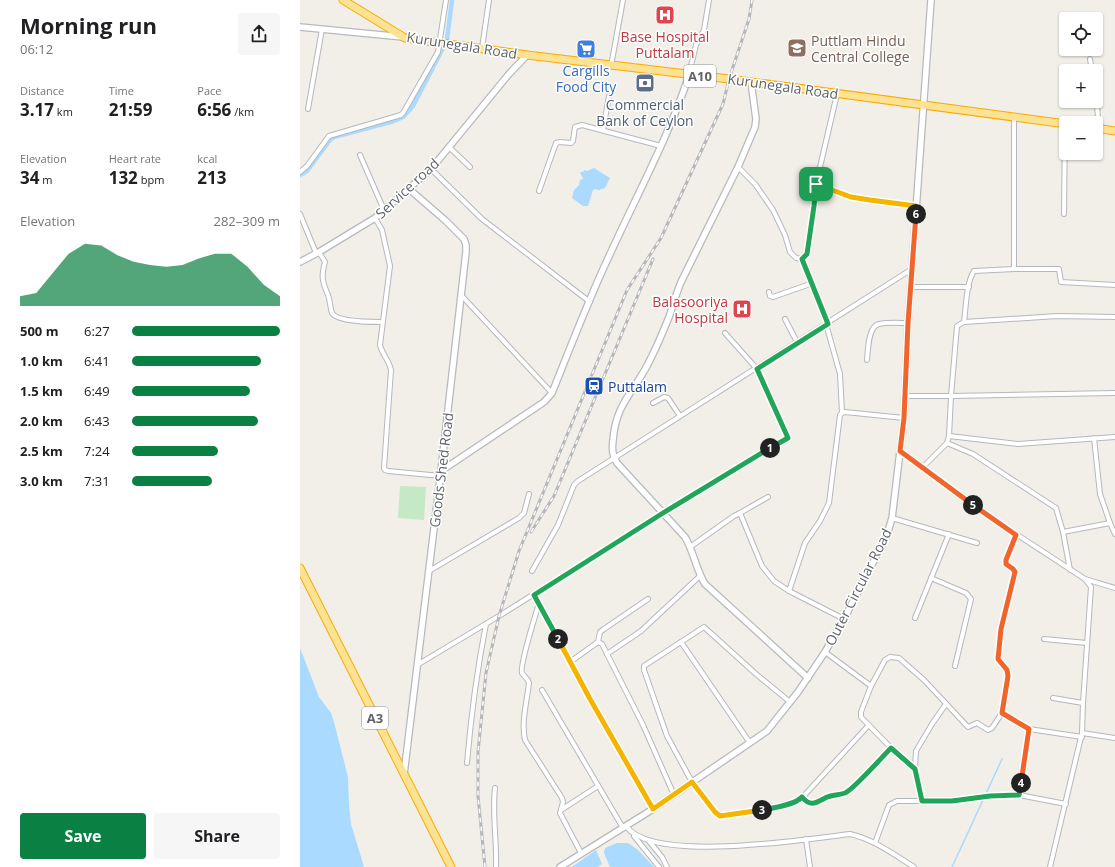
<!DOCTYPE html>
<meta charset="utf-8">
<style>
body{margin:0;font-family:"Open Sans",sans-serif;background:#f6f6f6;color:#202124;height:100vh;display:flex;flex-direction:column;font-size:15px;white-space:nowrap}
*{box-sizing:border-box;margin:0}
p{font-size:13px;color:#757577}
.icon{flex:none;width:22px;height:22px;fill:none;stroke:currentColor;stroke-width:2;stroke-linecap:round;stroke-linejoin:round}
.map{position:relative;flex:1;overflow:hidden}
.details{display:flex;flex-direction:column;background:#fff;width:300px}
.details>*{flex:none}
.tools{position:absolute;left:759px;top:12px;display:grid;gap:8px}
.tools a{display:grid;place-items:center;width:44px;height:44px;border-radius:4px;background:#fff;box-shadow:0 1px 3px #0004;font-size:20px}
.pin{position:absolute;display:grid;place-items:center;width:34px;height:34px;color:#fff;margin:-17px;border-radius:8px;box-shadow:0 2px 6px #0006}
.km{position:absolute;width:20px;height:20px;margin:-10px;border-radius:50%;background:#222;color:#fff;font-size:11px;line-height:20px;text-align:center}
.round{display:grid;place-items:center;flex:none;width:42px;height:42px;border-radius:4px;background:#f6f6f6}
.head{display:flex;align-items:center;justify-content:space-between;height:68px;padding:0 20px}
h1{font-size:22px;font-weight:700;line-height:30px}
.stats{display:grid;grid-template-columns:repeat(3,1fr);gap:6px;height:68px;padding:4px 20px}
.stats div{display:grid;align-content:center}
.stats b{font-size:17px;font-weight:700}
.stats small{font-size:11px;font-weight:400}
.stats p{font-size:11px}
.chart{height:112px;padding:8px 20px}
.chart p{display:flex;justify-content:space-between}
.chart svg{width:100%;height:72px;margin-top:4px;fill:#0b8043;opacity:.7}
.action{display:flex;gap:8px;margin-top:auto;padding:8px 20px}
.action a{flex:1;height:46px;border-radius:4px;background:#0b8043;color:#fff;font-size:16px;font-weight:700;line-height:46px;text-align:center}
.action a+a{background:#f6f6f6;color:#202124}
ul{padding:0 20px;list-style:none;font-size:13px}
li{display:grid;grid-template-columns:64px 48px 1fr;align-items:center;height:30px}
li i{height:10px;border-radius:5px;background:#0b8043}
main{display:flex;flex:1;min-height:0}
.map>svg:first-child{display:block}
</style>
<main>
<section class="details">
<div class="head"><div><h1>Morning run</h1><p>06:12</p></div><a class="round"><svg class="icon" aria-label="share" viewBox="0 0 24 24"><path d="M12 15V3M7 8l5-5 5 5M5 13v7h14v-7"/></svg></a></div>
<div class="stats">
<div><p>Distance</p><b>3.17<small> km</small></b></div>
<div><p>Time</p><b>21:59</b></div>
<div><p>Pace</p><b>6:56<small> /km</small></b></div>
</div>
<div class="stats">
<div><p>Elevation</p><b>34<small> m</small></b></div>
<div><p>Heart rate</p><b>132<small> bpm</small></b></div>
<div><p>kcal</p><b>213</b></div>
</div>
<div class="chart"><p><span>Elevation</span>282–309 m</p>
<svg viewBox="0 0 160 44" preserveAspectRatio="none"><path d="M0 44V38L10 36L20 24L30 12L40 6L50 7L60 13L70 17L80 19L90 20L100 19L110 15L120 12L130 12L140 20L150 31L160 38V44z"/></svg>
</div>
<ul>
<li><b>500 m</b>6:27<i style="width:100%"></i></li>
<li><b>1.0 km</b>6:41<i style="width:87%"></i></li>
<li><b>1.5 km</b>6:49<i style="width:80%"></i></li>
<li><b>2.0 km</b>6:43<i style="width:85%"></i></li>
<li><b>2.5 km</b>7:24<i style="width:58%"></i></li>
<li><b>3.0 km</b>7:31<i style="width:54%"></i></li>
</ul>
<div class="action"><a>Save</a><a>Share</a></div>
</section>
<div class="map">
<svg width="815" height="867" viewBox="0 0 815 867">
<rect width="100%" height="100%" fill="#f1efe8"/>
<polygon fill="#c5e8c5" points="100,486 126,487 124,520 98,518"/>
<g fill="#aadaff">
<polygon points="294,168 310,178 305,188 299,190 295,189 293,190 288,206 283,206 272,198 274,190 279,185 280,180 283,179 280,172 283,172 284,170 287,171"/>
<polygon points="0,648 19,697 31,713 34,722 48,777 49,806 51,824 64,867 0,867"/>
<polygon points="317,843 328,843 338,850 354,867 310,867 304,853 305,848"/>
<polygon points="296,850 302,864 298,867 272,867"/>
</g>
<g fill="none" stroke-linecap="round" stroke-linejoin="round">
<polyline stroke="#aadaff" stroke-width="1.5" points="652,867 702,759"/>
<g stroke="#aadaff" stroke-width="4.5">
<polyline points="147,39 152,0"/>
<polyline points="0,175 7,171 30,140 34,137 94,121 103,117 113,106 144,46"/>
</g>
<defs>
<g id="street">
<polyline points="182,48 189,0"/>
<polyline points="790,59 792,71"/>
<polyline points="311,66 323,0"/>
<polyline points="389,74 396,45 404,30 409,0"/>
<polyline points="796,94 799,129"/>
<polyline points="8,109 22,29"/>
<polyline points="714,118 714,269 759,269 761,282 815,285"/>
<polyline points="303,130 309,96"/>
<polyline points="149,147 170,167"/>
<polyline points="60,155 84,210"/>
<polyline points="438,167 455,184 473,210 485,235 490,252 496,258 502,259"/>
<polyline points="131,169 182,219 290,302"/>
<polyline points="0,172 7,166 29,136 101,115 103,113 138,52 146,0"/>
<polyline points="516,184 551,197 570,200 616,206"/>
<polyline points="239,191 256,143 260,142 271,143 273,141 275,127 282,125 361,146"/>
<polyline points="0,214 16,253"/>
<polyline points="764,214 765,124"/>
<path d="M75 218 82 230 90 266 80 345C82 354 89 360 91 370L84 468 85 470 88 471 141 476"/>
<path d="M19 252 25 262C21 276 22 281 28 295 30 300 30 307 32 313 37 322 72 322 82 322"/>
<path d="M714 269 674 271C666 283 666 308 664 322L757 316 815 317"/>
<polyline points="611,287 669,287"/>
<polyline points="469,292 470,296 473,297 510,284"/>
<polyline points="161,295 252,393"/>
<polyline points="485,319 497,342"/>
<polyline points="528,323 502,259 505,257 507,254 515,206 517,180 537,94"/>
<polyline points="526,324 540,374 542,413"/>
<path d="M567 360C568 351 568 326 579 324 588 322 599 323 608 323"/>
<polyline points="605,396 651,396 657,326 664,322"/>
<polyline points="353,403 364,397 368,398 380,416"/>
<polyline points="649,436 718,444 815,437"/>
<polyline points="794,438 800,494 810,523"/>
<polyline points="647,443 673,454 756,508 763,532"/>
<polyline points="600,451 690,517 785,579 791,587 783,703 782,733 750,867"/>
<polyline points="623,467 647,443 649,436 651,396 815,393"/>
<polyline points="440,513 468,497"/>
<polyline points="592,518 677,543"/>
<polyline points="716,535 706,560 706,564 713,569 715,572 701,629 698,659 707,669 708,676 702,713 729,729 782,737"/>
<polyline points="390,547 434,516 440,513 462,566 474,581 489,591 544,619"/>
<polyline points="770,570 763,532 810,523 815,534"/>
<polyline points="129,571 219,518 224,513 229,494"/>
<polyline points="232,571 258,525 274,485 278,481 612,269"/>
<polyline points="631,578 666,593 671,599 655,666"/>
<polyline points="785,579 815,588"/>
<polyline points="489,591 505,543 520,521 529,503 540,415 542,413 545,412 604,418"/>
<polyline points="234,595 290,699 353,809"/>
<path d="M239 603C236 614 219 666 222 673 224 677 228 678 229 683 227 701 221 722 225 740L262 798 263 802 260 813 281 853"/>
<polyline points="615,618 649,534"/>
<polyline points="744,639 787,643"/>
<polyline points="298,642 300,632 304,629 348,599"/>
<polyline points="381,642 450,743"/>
<polyline points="525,652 571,686 585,660 590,657 599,658 624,680 668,727 677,723 688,730 692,728 702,713"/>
<polyline points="307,654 341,631 400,576"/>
<polyline points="270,662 298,642 302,644 343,725 374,795"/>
<polyline points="117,665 199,616 363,513 488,438 457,369 425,333"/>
<polyline points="571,686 561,712 561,717 591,748"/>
<polyline points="242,690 323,828"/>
<polyline points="753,698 783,703"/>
<polyline points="490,702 456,674 404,627 344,666 344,670 367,736 392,782 415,812 420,816 460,811 500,800 568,726"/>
<polyline points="646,704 632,724 616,751 615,769 622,801 652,801 690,796 719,795 766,804"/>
<polyline points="782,733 815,738"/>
<path d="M167 763C171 716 177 670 186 624"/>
<path d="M195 788C192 814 197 841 196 867"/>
<polyline points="719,795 729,729"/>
<path d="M503 797C511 808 517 802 527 797 533 795 539 795 545 793 553 790 583 756 591 748L615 769"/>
<polyline points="261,810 298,786"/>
<path d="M326 826C352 864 507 839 550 834 573 839 593 854 614 867"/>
<polyline points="334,836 359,867"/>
<polyline points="506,839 510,867"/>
<polyline points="348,840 362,857 367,867"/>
<polyline points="575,843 589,805 597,801 622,801"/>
</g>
<g id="secondary">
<polyline points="0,27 103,37"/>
<path d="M451 82 456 119 455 127 438 167 381 282C376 294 373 306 369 317 363 332 357 346 350 360 336 390 316 402 313 440 312 449 312 455 317 463L385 537C394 552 396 570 405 584L508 678"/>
<polyline points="0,262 19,252 75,218 131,169 209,74 227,55"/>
<path d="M141 471 244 402 252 393C271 346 289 298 311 252 337 195 370 134 389 75"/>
<polyline points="104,774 141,471 166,252 166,245 164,239 146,221 109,189"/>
<polyline points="260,867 353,809 467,731 498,692 525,652 544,619 587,535 592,518 604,418 608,323 631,0"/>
</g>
<g id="highway">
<polyline points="43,0 105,38 227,55 429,79 766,124"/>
<polyline points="796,128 815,131"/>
<polyline points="0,568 151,867"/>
</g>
</defs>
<use href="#street" stroke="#b5b8bc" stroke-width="6"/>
<use href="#secondary" stroke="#b6babf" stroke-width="8"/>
<use href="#highway" stroke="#f9ab00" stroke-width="9"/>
<use href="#street" stroke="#fff" stroke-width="4"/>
<use href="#secondary" stroke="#fff" stroke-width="5.5"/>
<use href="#highway" stroke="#fde293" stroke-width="7"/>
<defs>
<g id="rail">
<polyline points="231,532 254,496 353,259"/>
<polyline points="185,867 178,796 178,752 186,673 199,616 219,551 327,290 361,238 423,104 429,79 449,19 452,0"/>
</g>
</defs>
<use href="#rail" stroke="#b6b7b8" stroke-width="3"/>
<use href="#rail" stroke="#fff" stroke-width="1.5" stroke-dasharray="4.5" stroke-linecap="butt"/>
</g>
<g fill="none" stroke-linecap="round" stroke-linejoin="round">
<defs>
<polyline id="split-1" points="470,448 488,438 457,369 528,324 502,259 507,254 514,206 516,184"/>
<polyline id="split-2" points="258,639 234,595 363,513 470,448"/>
<polyline id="split-3" points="258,639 290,699 353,809 392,782 415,812 420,816 462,810"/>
<path id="split-4" d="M462 810C473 808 495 805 502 797 511 808 517 802 527 797 532 795 539 795 545 793 553 790 582 757 591 748L615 769 622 801H652L690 796 719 795 721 783"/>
<polyline id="split-5" points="673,505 716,535 706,560 706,564 713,569 715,572 701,629 698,659 707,670 708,676 702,713 729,729 721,783"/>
<polyline id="split-6" points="616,214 608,323 604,418 600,451 673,505"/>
<polyline id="split-7" points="516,184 551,197 570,200 616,206 616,214"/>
</defs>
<use href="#split-1" stroke="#fff" stroke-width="8"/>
<use href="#split-2" stroke="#fff" stroke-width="8"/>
<use href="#split-3" stroke="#fff" stroke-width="8"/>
<use href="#split-4" stroke="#fff" stroke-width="8"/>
<use href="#split-5" stroke="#fff" stroke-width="8"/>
<use href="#split-6" stroke="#fff" stroke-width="8"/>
<use href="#split-7" stroke="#fff" stroke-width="8"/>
<use href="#split-1" stroke="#22a559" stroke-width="5"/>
<use href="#split-2" stroke="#22a559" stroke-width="5"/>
<use href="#split-3" stroke="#f5b400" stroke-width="5"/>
<use href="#split-4" stroke="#22a559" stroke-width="5"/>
<use href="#split-5" stroke="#f0652b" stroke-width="5"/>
<use href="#split-6" stroke="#f0652b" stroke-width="5"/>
<use href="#split-7" stroke="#f5b400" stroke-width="5"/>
</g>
<defs>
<symbol id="hospital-square" viewBox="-11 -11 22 22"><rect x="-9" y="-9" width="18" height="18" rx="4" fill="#e0444e" stroke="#fff"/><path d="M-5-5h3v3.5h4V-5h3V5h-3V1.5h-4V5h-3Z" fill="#fff"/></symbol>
<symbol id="school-square" viewBox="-11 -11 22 22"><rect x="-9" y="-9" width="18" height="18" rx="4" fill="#8d6e63" stroke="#fff"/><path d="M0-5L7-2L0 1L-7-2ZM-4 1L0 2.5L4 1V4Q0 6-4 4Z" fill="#fff"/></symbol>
<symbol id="supermarket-square" viewBox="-11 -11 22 22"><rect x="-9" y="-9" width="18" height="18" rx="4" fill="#3f7fe0" stroke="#fff"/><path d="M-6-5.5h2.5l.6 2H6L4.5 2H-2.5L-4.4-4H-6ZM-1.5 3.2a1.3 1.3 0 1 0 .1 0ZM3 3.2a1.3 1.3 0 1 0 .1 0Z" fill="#fff"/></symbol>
<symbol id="bank-square" viewBox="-11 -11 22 22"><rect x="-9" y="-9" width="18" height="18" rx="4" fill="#5c6f8a" stroke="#fff"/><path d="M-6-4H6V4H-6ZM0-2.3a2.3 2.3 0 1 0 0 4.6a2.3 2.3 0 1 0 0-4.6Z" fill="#fff"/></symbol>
<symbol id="station-square" viewBox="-11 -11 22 22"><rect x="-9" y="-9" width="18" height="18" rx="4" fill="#1a4fb4" stroke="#fff"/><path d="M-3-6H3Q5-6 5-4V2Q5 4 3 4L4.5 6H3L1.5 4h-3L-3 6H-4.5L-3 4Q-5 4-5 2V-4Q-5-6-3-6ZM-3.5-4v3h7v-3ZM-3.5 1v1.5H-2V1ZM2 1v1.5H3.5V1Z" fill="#fff"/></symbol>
</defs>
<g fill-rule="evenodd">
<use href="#hospital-square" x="354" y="4" width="22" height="22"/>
<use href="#school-square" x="486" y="37" width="22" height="22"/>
<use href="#supermarket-square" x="275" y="38" width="22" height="22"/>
<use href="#bank-square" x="334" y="72" width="22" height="22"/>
<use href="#hospital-square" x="431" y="298" width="22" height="22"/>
<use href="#station-square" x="283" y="375" width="22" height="22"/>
</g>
<g text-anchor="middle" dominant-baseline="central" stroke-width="3" stroke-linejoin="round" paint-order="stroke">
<g fill="#fff" stroke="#8f9295" stroke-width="1">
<rect x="384" y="65" width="32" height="22" rx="3"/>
<rect x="62" y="707" width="26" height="22" rx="3"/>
</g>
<g font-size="13" font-weight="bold" fill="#5f6368">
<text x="400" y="76">A10</text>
<text x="75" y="718">A3</text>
</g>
<g font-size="14" fill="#be3a42" stroke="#fff">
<text x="365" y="36">Base Hospital<tspan x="365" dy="16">Puttalam</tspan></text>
<text x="428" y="301" text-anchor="end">Balasooriya<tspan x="428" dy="16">Hospital</tspan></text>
</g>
<g font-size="14" fill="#785e54" stroke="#fff" text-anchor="start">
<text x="511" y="40">Puttlam Hindu<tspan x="511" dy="16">Central College</tspan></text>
</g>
<g font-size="14" fill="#5f6368" stroke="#fff">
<text transform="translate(162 45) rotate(9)">Kurunegala Road</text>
<text transform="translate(483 86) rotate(8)">Kurunegala Road</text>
<text transform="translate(107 188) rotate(-43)">Service road</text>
<text transform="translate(141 470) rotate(-83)">Goods Shed Road</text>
<text transform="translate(558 587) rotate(-63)">Outer Circular Road</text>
</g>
<g font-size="14" fill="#366cbe" stroke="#fff">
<text x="286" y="70">Cargills<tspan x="286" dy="16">Food City</tspan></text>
</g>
<g font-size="14" fill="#4e5e75" stroke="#fff">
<text x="345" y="104">Commercial<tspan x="345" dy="16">Bank of Ceylon</tspan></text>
</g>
<g font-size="14" fill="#164399" stroke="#fff" text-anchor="start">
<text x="308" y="386">Puttalam</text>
</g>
</g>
</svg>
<div class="tools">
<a><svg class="icon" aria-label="locate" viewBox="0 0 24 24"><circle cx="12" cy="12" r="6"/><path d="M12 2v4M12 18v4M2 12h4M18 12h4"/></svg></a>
<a>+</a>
<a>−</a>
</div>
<div class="pin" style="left:516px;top:184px;background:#1e9e55"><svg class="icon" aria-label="arrive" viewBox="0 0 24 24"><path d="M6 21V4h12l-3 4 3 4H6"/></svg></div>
<b class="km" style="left:470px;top:448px">1</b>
<b class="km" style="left:258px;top:639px">2</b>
<b class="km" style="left:462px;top:810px">3</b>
<b class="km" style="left:721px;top:783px">4</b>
<b class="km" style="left:673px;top:505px">5</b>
<b class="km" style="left:616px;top:214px">6</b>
</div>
</main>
